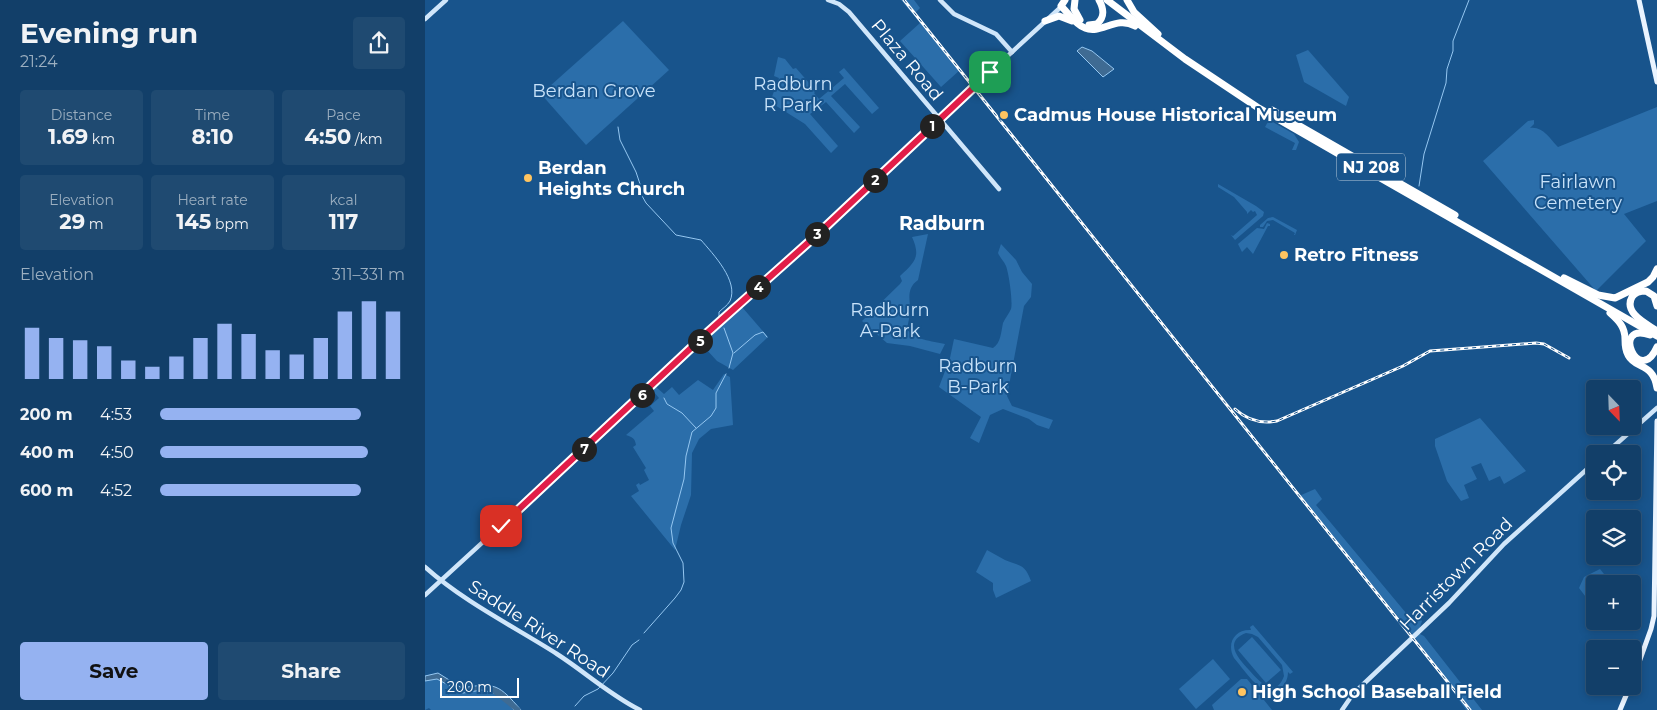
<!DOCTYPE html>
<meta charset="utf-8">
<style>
body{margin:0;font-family:Montserrat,sans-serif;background:#1f4a71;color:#f1f3f6;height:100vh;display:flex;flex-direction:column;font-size:19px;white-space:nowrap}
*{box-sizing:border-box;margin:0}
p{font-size:16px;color:#9cafc0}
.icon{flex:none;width:28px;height:28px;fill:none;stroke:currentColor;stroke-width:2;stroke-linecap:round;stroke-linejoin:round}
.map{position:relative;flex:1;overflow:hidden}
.side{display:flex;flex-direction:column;background:#123f69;width:425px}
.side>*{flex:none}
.needle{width:32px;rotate:157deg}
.tools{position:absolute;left:1161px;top:380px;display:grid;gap:10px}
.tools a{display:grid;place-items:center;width:55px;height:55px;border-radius:5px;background:#123f69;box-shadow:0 2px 8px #0003,0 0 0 1px #31587d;font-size:25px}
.scale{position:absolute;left:15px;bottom:12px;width:79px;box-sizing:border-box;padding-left:5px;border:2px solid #fff;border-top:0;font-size:14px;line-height:18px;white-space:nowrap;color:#fff;-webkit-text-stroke:4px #18548c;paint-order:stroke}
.pin{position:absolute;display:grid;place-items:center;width:42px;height:42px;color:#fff;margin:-21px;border-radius:10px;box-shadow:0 2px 8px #0006}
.km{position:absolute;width:25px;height:25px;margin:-12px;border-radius:50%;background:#222;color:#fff;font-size:14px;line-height:25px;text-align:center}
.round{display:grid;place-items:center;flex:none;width:52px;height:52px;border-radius:5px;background:#1f4a71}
.summary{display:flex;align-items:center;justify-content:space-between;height:85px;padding:0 20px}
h1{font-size:28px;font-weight:700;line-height:38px}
.figures{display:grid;grid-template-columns:repeat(3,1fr);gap:8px;height:85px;padding:5px 20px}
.figures div{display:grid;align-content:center;border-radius:5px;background:#1f4a71;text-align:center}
.figures b{font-size:21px;font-weight:700}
.figures small{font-size:14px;font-weight:400}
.figures p{font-size:14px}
.chart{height:140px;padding:10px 20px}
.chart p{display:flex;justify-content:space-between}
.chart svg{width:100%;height:90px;margin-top:5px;stroke:#95b2f1;stroke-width:6}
.button{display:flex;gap:10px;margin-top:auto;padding:10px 20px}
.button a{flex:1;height:58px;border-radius:5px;background:#95b2f1;color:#111;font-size:20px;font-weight:700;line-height:58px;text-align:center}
.button a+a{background:#1f4a71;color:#f1f3f6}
ul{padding:0 20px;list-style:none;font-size:16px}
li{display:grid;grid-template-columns:80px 60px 1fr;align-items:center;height:38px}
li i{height:12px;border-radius:6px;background:#95b2f1}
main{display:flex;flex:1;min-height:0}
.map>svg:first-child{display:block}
</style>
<main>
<section class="side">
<div class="summary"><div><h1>Evening run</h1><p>21:24</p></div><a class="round"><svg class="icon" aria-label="share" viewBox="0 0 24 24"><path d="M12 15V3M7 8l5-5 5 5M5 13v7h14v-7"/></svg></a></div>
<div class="figures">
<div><p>Distance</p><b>1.69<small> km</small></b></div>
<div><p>Time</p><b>8:10</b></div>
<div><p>Pace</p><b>4:50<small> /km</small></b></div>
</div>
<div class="figures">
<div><p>Elevation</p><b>29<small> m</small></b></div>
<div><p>Heart rate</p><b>145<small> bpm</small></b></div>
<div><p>kcal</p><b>117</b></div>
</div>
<div class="chart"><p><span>Elevation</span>311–331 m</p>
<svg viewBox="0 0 160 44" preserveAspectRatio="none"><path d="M5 44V19M15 44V24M25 44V25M35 44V28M45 44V35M55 44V38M65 44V33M75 44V24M85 44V17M95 44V22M105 44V30M115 44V32M125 44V24M135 44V11M145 44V6M155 44V11"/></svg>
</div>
<ul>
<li><b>200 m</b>4:53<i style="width:82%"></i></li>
<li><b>400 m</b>4:50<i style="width:85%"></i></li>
<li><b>600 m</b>4:52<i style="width:82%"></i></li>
</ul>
<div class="button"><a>Save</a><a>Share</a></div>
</section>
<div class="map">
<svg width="1232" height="710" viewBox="0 0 1232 710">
<rect width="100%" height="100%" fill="#18548c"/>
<g fill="#2b6eaa" fill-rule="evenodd">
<polygon points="476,0 489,0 495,8 490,13 535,70 516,87 475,41 495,23"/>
<polygon points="198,21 244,70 161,145 116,94"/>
<polygon points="883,50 924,97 921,106 879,82 871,55"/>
<polygon points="353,57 360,59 368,69 371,68 391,91 389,93 394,99 419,78 414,72 419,68 454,108 447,114 420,84 406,96 435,127 429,133 401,102 385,114 413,146 406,153 380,124 345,102 354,78 349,76"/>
<path d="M1232 107V201L1199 214 1221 241 1171 291 1058 161 1103 121 1109 120V124L1105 128C1118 126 1125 139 1133 147Z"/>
<polygon points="844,120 869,134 874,142 871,150 867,150 870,143 840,127"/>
<polygon points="793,184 831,206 839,212 838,216 810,240 806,235 808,236 832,215 830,211 828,212 826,210 822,214 822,212 809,197 793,187"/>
<polygon points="848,217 872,230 870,235 869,235 870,233 848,220 842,221 838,227 835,227 835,225 843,218"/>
<polygon points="842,223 845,224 845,226 843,226 828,254 822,247 817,252 813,244 832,228 839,229"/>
<path d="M503 234 493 280C483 287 484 296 485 307 486 314 483 322 482 329 489 340 507 341 520 344L515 354 485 346 462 343 437 321 475 284 477 281 475 276C490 262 496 257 487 237Z"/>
<path d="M576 244 591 260 597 272 607 284 606 297 599 306 582 396 587 406 628 420 624 429 612 425 604 419 578 409 565 415 554 443 545 438 556 417 514 387 525 358 529 339 568 348C576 343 576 332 578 323 580 318 584 314 586 309 588 302 584 274 581 266 579 261 575 258 573 253Z"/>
<polygon points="317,307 343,337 308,370 292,361 280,348 281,345 280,341"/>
<path d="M299 374 305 377 308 425 286 429 274 439 267 453 266 495 256 525 250 550 206 496 214 491 211 485 214 483 215 485 224 480 219 470 221 468 208 447 211 445C210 438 207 437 201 435L229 411 225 406 234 398 228 391H225L231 387 239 394 247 387 254 395 273 380 288 390Z"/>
<polygon points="1055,418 1101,471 1079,484 1075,476 1064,481 1056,463 1046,467 1052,479 1039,485 1044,498 1036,501 1022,481 1010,446 1010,439"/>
<polygon points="890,489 897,499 891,505 981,613 989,620 993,617 997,621 993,633 999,636 1057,710 1041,710 989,636 874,496"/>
<path d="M562 550C568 553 574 557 580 560 595 566 600 564 606 581L571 598 568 590V583L551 572Z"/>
<polygon points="1175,569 1187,584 1170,584 1170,609 1154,588 1159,577"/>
<path d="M828 625 868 672 865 674 863 672C863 679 860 685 854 689 836 699 819 669 809 658 801 643 810 629 826 630L825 627ZM821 633 827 634 833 637 857 665 859 676C850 700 834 681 824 670 815 660 797 642 821 633Z"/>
<polygon points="827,637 856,670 841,683 813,650"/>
<polygon points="788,659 805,679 771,709 754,689"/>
<path d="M13 673 37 688C72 682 73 685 96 710H6L4 708 0 710V676Z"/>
<polygon points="816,679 822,679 847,710 789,710 787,705"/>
</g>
<g fill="#3f6b93" stroke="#95c7f1">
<polygon points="657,47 667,51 689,69 678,77 652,51"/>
<path d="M13 673 37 688C71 682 74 685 96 710H89L76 695 57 690 38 693 12 679 0 681V676Z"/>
</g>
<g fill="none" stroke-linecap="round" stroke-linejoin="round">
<g stroke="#95c7f1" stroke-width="1">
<path d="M193 127 195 140 211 172 216 187V194L221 203 251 235 276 240C288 254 314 281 305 301 302 306 298 308 294 312V316"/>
<polyline points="994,186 999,154 1021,83 1022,69 1028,51 1028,41 1044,0"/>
<polyline points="299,328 308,353 304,368"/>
<polyline points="309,353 330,335 338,332 342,337"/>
<polyline points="239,398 242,404 257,413 271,428"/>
<polyline points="219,633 250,598 256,590 259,582 258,563 248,543 246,528 259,479 261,456 267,432 286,416 291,408 291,393 301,374"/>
<polyline points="150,706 159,696 173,689 188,673 207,645 214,640"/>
</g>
<polyline stroke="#3f6b93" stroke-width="5" points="68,690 93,710"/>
<g stroke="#d0e6fa" stroke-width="4.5">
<polyline points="403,0 414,4 424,12 574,189"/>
<polyline points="515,0 529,14 571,34 587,52"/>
<polyline points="0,19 21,0"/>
<polyline points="1180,454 1232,408"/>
<path d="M0 567C39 602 88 626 132 654 160 672 185 695 215 710"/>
<polyline points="0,595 151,457 282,333 394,233 550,86 637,6"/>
<polyline points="917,710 928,694 1024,603 1079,544 1170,462"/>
</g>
<g stroke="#eaf4ff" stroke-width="5">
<polyline points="1214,0 1232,82"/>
<polyline points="1208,679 1226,629 1229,616 1232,421"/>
<polyline points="1195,710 1205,686"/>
</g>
<g stroke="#fff" stroke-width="7">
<path d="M640 0 636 6C643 13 651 25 660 28 676 35 691 15 710 26"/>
<polyline points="650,0 649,9 655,20"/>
<polyline points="682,0 760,59 832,107 943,171 1232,336"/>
<polyline points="702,0 709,12 733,34"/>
<polyline points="620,21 634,16 647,21"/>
<path d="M664 25 672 24C680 17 679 9 674 0"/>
<polyline points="847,110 1030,215"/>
<polyline points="1139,278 1173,295 1190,298 1223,282 1228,277 1232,269"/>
<path d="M1232 306 1229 296 1221 291C1215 291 1210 292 1207 297 1198 313 1222 324 1232 331"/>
<path d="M1185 313C1194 321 1200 327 1200 339 1200 344 1200 350 1203 355 1211 370 1228 362 1232 388"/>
<path d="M1225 335C1185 321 1214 388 1232 347"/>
</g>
<defs>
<g id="rail">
<polyline points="479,0 1045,710"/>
<path d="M810 409C822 420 836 424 852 421L978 366 1005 351 1111 343 1119 344 1144 358"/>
</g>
</defs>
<use href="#rail" stroke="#fff" stroke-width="3"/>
<use href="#rail" stroke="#18548c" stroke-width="1" stroke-dasharray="4" stroke-linecap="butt"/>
</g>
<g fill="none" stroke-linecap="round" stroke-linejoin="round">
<defs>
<polyline id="route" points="76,526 282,333 394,233 565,72"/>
</defs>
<use href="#route" stroke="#fff" stroke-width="10"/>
<use href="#route" stroke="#e11d48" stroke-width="6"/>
</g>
<g fill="#ffc460" stroke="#18548c" stroke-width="2">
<circle cx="579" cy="115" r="5"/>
<circle cx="103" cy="178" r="5"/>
<circle cx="859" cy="255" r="5"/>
<circle cx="817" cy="692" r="5"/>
</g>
<g text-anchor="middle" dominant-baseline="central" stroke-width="4" stroke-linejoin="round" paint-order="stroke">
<rect fill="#18548c" stroke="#baccdc" stroke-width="1" x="912" y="153.5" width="68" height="27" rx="4"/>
<g font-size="16" font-weight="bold" fill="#fff">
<text x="946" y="167">NJ 208</text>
</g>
<g font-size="18" fill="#fff" stroke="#18548c">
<text transform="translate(482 60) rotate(50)">Plaza Road</text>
<text transform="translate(1031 574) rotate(-45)">Harristown Road</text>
<text transform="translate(114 629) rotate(33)">Saddle River Road</text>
</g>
<g font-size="18" fill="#c9e3fa" stroke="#18548c">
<text x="368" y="84">Radburn<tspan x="368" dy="21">R Park</tspan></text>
<text x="169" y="91">Berdan Grove</text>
<text x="1153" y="182">Fairlawn<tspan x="1153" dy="21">Cemetery</tspan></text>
<text x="465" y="310">Radburn<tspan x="465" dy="21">A-Park</tspan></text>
<text x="553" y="366">Radburn<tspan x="553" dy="21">B-Park</tspan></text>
</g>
<g font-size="18" font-weight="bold" fill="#fff" stroke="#18548c" text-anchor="start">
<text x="589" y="115">Cadmus House Historical Museum</text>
<text x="113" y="168">Berdan<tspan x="113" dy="21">Heights Church</tspan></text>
<text x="869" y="255">Retro Fitness</text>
<text x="827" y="692">High School Baseball Field</text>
</g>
<g font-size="19" font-weight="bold" fill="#fff" stroke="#18548c">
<text x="517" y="223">Radburn</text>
</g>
</g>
</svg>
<div class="tools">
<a><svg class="needle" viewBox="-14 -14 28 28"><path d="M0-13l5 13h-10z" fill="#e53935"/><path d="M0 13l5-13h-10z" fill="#9cafc0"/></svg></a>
<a><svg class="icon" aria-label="locate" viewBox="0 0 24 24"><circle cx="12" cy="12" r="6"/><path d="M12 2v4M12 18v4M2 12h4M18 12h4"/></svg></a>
<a><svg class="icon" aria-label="layers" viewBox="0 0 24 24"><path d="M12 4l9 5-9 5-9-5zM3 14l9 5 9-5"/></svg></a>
<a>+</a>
<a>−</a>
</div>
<div class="scale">200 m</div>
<div class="pin" style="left:565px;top:72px;background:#1e9e55"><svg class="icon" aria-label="arrive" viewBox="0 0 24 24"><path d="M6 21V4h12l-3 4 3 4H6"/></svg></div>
<div class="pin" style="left:76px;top:526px;background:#d93025"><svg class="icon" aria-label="check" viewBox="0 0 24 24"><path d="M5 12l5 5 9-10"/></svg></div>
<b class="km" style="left:507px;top:126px">1</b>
<b class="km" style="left:450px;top:180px">2</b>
<b class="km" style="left:392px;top:234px">3</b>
<b class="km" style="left:333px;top:287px">4</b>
<b class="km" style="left:275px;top:341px">5</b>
<b class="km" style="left:217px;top:395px">6</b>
<b class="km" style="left:159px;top:449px">7</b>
</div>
</main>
